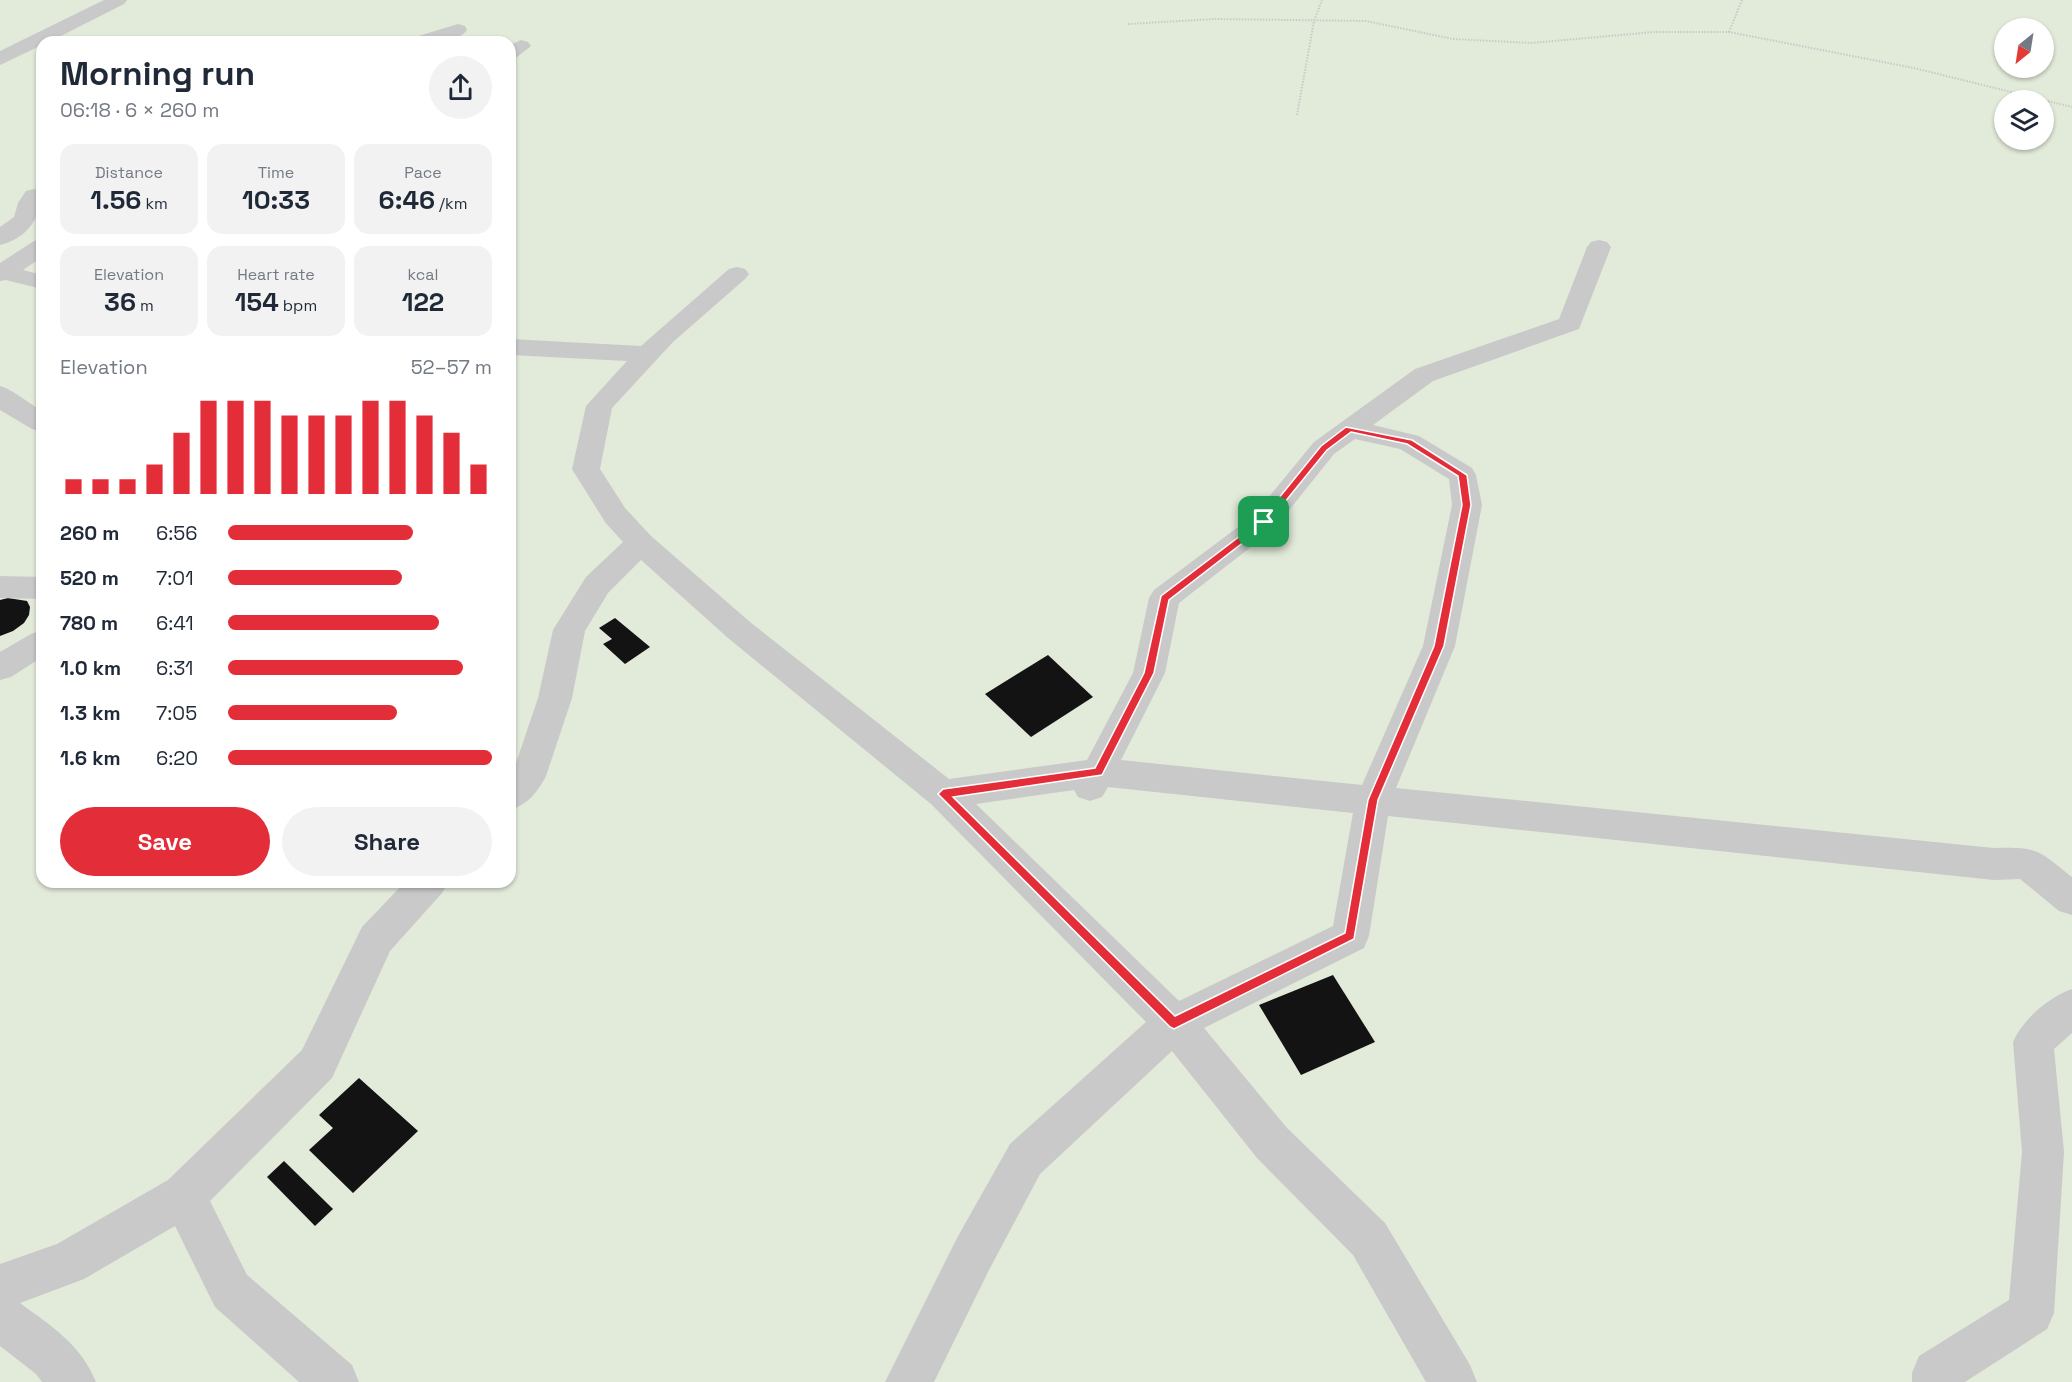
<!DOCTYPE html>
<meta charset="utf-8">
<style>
body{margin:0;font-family:"Space Grotesk",sans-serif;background:#f2f2f3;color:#1f2937;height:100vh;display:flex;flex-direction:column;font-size:22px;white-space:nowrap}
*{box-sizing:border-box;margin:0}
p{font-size:20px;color:#747a83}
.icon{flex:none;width:33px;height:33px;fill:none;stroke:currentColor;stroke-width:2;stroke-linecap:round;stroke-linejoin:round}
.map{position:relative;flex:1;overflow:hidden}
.sheet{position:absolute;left:36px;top:36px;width:480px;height:852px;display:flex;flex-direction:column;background:#fff;border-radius:18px;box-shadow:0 2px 4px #0004}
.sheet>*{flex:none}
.needle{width:39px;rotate:210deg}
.fabs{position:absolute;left:1994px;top:18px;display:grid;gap:12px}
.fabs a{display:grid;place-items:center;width:60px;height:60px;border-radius:50%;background:#fff;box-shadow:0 2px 4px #0004;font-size:30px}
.pin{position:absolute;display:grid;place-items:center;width:51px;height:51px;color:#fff;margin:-26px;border-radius:12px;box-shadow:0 3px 9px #0006}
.round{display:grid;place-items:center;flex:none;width:63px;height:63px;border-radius:32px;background:#f2f2f3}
.head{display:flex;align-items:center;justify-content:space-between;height:102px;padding:0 24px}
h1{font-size:33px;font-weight:600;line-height:45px}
.figures{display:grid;grid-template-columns:repeat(3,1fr);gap:9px;height:102px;padding:6px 24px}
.figures div{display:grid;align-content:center;border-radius:15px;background:#f2f2f3;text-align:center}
.figures b{font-size:26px;font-weight:600}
.figures small{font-size:16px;font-weight:400}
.figures p{font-size:16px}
.chart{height:168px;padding:12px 24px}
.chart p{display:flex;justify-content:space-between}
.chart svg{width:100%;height:108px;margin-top:6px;stroke:#e32e39;stroke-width:6}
.button{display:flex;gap:12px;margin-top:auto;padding:12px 24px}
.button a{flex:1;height:69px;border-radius:36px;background:#e32e39;color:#fff;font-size:24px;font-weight:600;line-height:69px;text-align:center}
.button a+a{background:#f2f2f3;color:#1f2937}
ul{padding:0 24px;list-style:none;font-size:20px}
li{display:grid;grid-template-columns:96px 72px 1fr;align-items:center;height:45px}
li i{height:15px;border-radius:8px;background:#e32e39}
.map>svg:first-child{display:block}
</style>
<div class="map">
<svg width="2072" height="1382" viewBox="0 0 2072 1382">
<rect width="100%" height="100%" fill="#fff"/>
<path fill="#e2ead9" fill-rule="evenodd" d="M0 0H2072V1382H0ZM2004 28H2043V68H2004ZM42 42H510V882H42ZM2004 100H2043V140H2004Z"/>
<g fill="#131313">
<polygon points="8,598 27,601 30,607 29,615 24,623 13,631 0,636 0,600"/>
<polygon points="615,618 650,647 625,664 603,644 612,639 599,628"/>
<polygon points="1048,655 1093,697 1031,737 985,694"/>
<polygon points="1333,975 1375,1042 1301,1075 1259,1005"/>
<polygon points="359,1078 418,1131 353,1193 309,1150 333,1128 319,1115"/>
<polygon points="284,1161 333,1209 315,1226 267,1177"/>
</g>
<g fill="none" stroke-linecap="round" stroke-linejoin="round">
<g stroke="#c9c9c9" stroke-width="2" stroke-dasharray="1.5 1.5" stroke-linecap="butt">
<polyline points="1128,24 1215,19 1366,21 1453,39 1531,43 1654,32 1729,32 1914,68 2072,107"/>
<polyline points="1729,32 1742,0"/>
<polyline points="1297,115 1314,21 1322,0"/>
</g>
<g fill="#c9c9c9" fill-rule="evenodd">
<polygon points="104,0 127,0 124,4 49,42 42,42 42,45 0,65 0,51"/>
<path d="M458 24 465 26 467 30C456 45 426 42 409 42L412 38Z"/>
<polygon points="521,40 528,42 531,46 517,57 510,59 510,45"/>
<path d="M34 189 42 191C42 218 26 239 0 245V227L14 217 18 203 26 191Z"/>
<polygon points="42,239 42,257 23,270 42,275 42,289 6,280 0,281 0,263 34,241"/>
<path d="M1599 240 1607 242 1611 247 1579 329 1433 381 1373 425 1419 436 1472 468 1476 475 1482 505 1455 646 1396 788 1994 848C2039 847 2038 850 2072 877V915L2059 911 2020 879 1994 880 1388 816 1369 936 1364 948 1204 1028 1287 1128 1385 1223 1470 1365 1477 1382H1426L1353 1255 1257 1158 1172 1051 1040 1174 989 1270 934 1382H885L957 1238 1010 1144 1146 1022 931 804 728 638 641 560 608 593 585 631 572 698 546 776C538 792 527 805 510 810V773L514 769 538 698 553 630 586 577 623 542 605 522 572 469 586 406 627 361 510 355V339L641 346 729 269 737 267 745 269 749 274 745 279 673 342 612 408 600 469 625 508 651 536 750 622 949 779 1087 760 1133 673 1149 598 1154 590 1254 515 1314 442 1415 369 1559 319 1587 247 1591 242ZM1355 439 1400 449 1449 479 1452 505 1423 646 1362 785 1121 760 1165 673 1179 603 1274 529 1334 454ZM1108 787 1353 813 1333 926 1179 1001 976 804 1074 790 1078 797 1090 801 1102 797Z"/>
<path d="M0 386C12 389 30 404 42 411V432L32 429 0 410Z"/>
<polygon points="0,576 42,577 42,599 0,598"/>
<polygon points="42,630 42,657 11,677 0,680 0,652 31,634"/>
<path d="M405 882H448L442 893 390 951 332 1078 210 1201 247 1275 352 1365 359 1382H299L215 1307 175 1226 84 1279 20 1303C52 1327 80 1343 96 1382H42L36 1374 0 1346V1264L57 1244 168 1180 302 1050 362 927Z"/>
<path d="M2072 989V1033L2054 1049 2064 1152 2054 1313 2047 1329 1965 1382H1912V1373L1919 1356 2009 1300 2022 1152 2013 1042C2023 1019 2049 997 2072 989Z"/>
</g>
</g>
<path fill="#e32e39" stroke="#fff" stroke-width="1.5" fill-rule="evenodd" d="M1346 427 1412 440 1467 475 1471 505 1444 646 1378 800 1354 939 1174 1029 1170 1027 938 794 943 789 1095 768 1144 673 1161 596 1261 520 1321 446ZM1351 432 1407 444 1458 476 1462 505 1434 646 1368 800 1345 933 1175 1016 953 797 1102 775 1154 673 1169 600 1267 524 1327 450Z"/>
</svg>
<div class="fabs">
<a><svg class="needle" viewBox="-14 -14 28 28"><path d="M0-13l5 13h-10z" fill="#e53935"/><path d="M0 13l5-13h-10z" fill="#747a83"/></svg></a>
<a><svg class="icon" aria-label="layers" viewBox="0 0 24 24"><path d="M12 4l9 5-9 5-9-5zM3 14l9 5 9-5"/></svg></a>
</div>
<div class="pin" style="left:1264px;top:522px;background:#1e9e55"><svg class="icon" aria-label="arrive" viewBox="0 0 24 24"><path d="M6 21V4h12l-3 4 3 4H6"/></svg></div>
<section class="sheet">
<div class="head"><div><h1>Morning run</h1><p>06:18 · 6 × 260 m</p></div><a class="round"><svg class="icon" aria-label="share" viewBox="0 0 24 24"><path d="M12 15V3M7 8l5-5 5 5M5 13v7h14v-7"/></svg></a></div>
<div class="figures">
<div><p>Distance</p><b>1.56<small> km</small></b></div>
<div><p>Time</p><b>10:33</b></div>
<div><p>Pace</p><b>6:46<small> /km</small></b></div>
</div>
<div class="figures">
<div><p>Elevation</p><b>36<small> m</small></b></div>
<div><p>Heart rate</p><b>154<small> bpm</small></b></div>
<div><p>kcal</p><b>122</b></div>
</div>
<div class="chart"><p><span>Elevation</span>52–57 m</p>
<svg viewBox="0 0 160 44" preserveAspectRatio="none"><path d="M5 44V38M15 44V38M25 44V38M35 44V32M45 44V19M55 44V6M65 44V6M75 44V6M85 44V12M95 44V12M105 44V12M115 44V6M125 44V6M135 44V12M145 44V19M155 44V32"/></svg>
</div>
<ul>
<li><b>260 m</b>6:56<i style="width:70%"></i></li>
<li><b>520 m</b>7:01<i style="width:66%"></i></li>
<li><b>780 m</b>6:41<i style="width:80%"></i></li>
<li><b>1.0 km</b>6:31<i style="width:89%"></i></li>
<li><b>1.3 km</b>7:05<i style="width:64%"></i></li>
<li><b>1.6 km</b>6:20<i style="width:100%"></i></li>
</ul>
<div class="button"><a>Save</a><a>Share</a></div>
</section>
</div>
